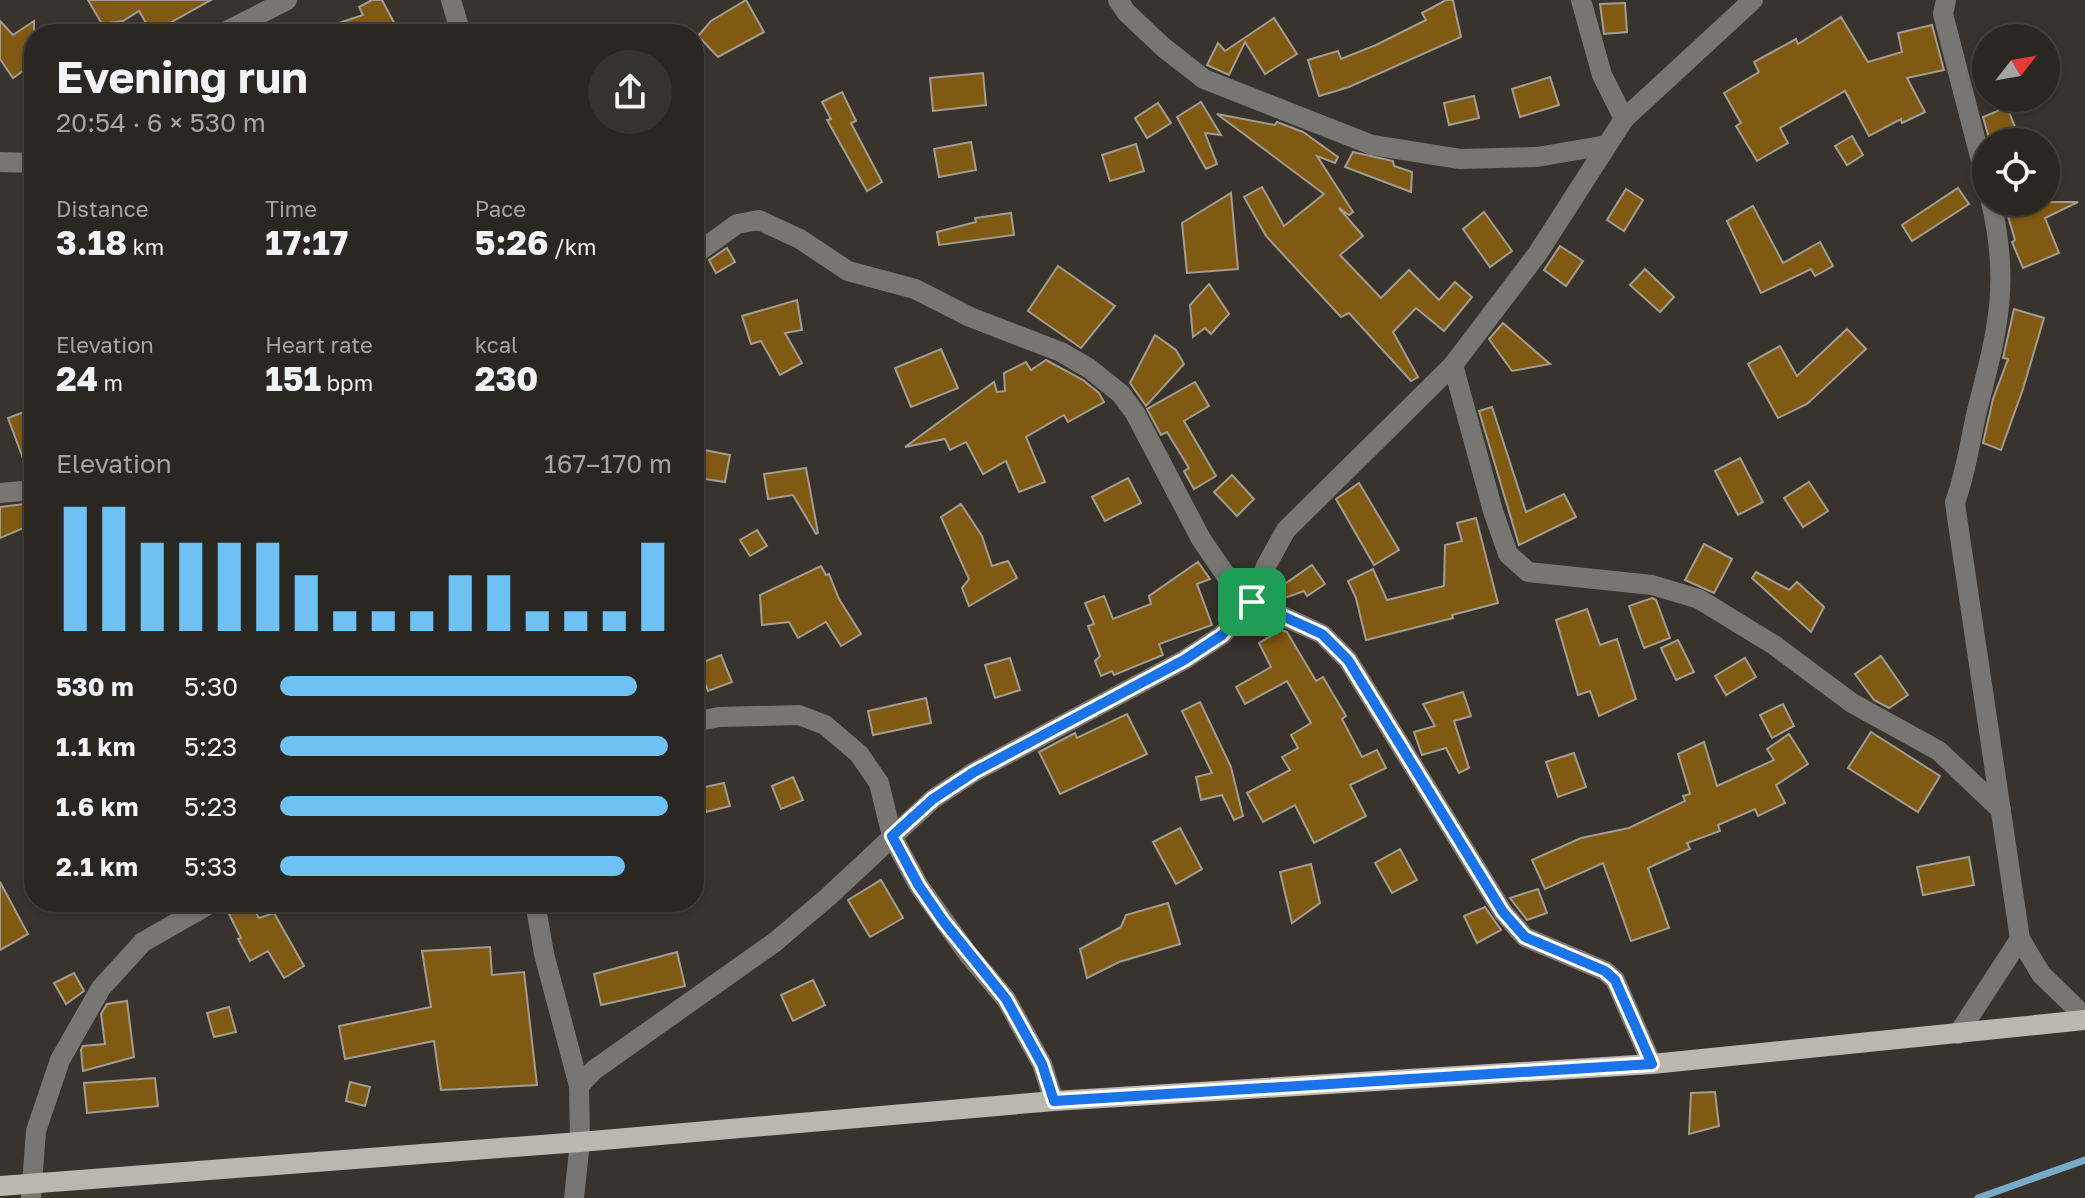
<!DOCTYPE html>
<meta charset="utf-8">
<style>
body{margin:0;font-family:"Golos Text",sans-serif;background:#36322e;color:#f1f3f6;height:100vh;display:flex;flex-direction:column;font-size:30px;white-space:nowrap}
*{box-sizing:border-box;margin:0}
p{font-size:26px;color:#a5a5a5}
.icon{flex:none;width:44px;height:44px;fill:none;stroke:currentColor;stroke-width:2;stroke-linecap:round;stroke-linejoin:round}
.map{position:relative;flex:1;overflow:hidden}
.details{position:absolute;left:24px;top:24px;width:680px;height:888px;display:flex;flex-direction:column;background:#2a2621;border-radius:32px;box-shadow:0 2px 6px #0004,0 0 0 2px #46433f}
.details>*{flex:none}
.needle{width:52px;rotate:59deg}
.fabs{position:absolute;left:1972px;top:24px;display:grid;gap:16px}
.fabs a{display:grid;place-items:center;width:88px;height:88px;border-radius:50%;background:#2a2621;box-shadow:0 2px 6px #0004,0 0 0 2px #46433f;font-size:40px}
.pin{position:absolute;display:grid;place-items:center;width:68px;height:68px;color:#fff;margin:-34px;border-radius:16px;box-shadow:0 4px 12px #0006}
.round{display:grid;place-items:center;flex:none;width:84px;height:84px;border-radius:42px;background:#36322e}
.overview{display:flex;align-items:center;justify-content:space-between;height:136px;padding:0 32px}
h1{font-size:44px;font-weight:700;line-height:60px}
.stats{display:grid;grid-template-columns:repeat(3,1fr);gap:12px;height:136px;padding:8px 32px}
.stats div{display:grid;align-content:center}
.stats b{font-size:34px;font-weight:700}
.stats small{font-size:22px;font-weight:400}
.stats p{font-size:22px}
.chart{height:224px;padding:16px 32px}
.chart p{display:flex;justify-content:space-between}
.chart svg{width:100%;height:144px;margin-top:8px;stroke:#6dc2f3;stroke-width:6}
ul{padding:0 32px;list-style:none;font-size:26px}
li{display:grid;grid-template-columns:128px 96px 1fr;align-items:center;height:60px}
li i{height:20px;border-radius:10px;background:#6dc2f3}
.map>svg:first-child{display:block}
</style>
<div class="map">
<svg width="2085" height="1198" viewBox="0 0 2085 1198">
<rect width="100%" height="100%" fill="#38332c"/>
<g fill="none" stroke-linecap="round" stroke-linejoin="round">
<polyline stroke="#78abc7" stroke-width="7" points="1978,1198 2085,1160"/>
</g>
<g fill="#805912" stroke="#a29c93" stroke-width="2">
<polygon points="88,0 211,0 152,33 139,11 123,21 102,24"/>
<polygon points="372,0 382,0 400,34 319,34 318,30 363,15 359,7"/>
<polygon points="746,0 764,32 718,57 698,36 711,21"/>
<polygon points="1446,0 1453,0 1461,37 1349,87 1319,96 1308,60 1338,51 1341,59 1376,45 1426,20 1422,13"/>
<polygon points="1625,3 1627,32 1604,34 1600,4"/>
<polygon points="1841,17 1868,62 1902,52 1898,33 1932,25 1944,70 1907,78 1925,112 1902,123 1901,119 1869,136 1845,91 1780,128 1788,143 1757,161 1736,126 1741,123 1724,93 1759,72 1754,62 1796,39 1798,44"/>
<polygon points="1274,18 1297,54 1265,74 1245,42 1229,75 1207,65 1218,43 1225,51"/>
<polygon points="0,21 13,35 34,21 34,63 13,78 0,59"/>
<polygon points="983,73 986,105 933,111 930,78"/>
<polygon points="1550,77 1559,105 1520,117 1512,89"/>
<polygon points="842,92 856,121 851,123 882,182 867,191 827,120 831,119 822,102"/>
<polygon points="1474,96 1479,118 1449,125 1444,103"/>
<polygon points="1201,102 1221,135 1205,133 1217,164 1206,169 1177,117"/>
<polygon points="1158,103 1171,123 1147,138 1135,118"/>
<polygon points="2007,107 2015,127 1989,138 1983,117"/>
<polygon points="1217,114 1275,125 1277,122 1303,132 1338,157 1335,163 1317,156 1353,212 1349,215 1339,208 1363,236 1340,255 1381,298 1409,270 1439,300 1455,282 1472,297 1444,331 1416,308 1393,332 1418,377 1411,381 1349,313 1341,317 1266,236 1244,197 1262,187 1284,226 1324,194"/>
<polygon points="1852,136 1863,155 1847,165 1835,146"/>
<polygon points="971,142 976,170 939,177 934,149"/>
<polygon points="1136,144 1144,171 1110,181 1102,155"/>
<polygon points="1353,152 1393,161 1394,166 1412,172 1411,192 1345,167"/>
<polygon points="1958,188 1969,204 1912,241 1902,225"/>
<polygon points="1626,189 1643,200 1624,231 1607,220"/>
<polygon points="1231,193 1238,269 1187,273 1182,223"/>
<polygon points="2013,202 2078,202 2045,218 2059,253 2023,268 2012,242 2015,240 2005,206"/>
<polygon points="1753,206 1783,263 1820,242 1833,266 1815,276 1811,269 1761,293 1727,221"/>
<polygon points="1484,212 1512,251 1490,267 1463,229"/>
<polygon points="1011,213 1014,235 939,245 937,232 976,222 975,218"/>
<polygon points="1560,246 1583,261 1566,286 1544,270"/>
<polygon points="727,248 735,262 716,273 709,260"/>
<polygon points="1058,266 1115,306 1081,348 1028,311"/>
<polygon points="1645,269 1674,297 1660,312 1630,285"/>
<polygon points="1209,284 1229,314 1211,334 1205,328 1193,337 1190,305"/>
<polygon points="797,300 802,330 785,333 802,363 780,375 761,341 751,344 742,316"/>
<polygon points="2014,309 2044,318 2023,389 2001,450 1983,443 1993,399 2008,359 2003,358"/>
<polygon points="1503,323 1550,364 1512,371 1489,339"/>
<polygon points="1847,329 1866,349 1807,404 1778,418 1748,364 1780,346 1797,376"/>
<polygon points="1155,335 1176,350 1184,364 1146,406 1130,383"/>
<polygon points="941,349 958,388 911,407 895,368"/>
<polygon points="1046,360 1083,380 1099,393 1104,402 1068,422 1064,415 1026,437 1045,482 1019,492 1006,461 983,474 966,442 950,450 945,439 905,447 994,382 997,392 1005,391 1004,373 1026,362 1031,370"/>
<polygon points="1195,382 1209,406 1184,421 1216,476 1194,489 1184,471 1189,468 1167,432 1161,435 1147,409"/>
<polygon points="1492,407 1526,512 1564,494 1576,517 1519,545 1479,411"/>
<polygon points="34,408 34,477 30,477 8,418"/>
<polygon points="694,448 730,455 725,482 699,478 694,471"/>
<polygon points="1740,458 1763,502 1738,515 1715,471"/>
<polygon points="806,468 818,533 816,534 793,495 768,499 764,474"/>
<polygon points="1232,475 1254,499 1237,516 1214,492"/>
<polygon points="1128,478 1141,503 1105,521 1092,497"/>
<polygon points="1809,482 1828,511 1803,527 1784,498"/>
<polygon points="1359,483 1399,550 1374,565 1336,499"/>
<polygon points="24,504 33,524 0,538 0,507"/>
<polygon points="961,504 982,536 992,566 1008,561 1017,578 969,606 962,588 969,579 941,517"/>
<polygon points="1476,518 1498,603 1452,615 1453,618 1366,640 1356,598 1348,581 1373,569 1387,600 1444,586 1445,545 1462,541 1457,523"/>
<polygon points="757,530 767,546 750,556 740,540"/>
<polygon points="1704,544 1732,559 1714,593 1685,580"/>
<polygon points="1198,562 1210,579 1197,584 1212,625 1159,644 1163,655 1114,675 1112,671 1101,676 1095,661 1100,656 1088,626 1094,624 1085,603 1104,596 1113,619 1151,604 1149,596"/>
<polygon points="1312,565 1325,584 1307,596 1304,591 1279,600 1269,595"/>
<polygon points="821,566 826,575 829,574 839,599 861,634 841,646 826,622 798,638 789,622 762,625 760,595"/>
<polygon points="1756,572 1789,590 1797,582 1824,607 1811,632 1752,578"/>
<polygon points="1652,598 1656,600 1670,638 1644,648 1629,606"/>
<polygon points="1587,609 1600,645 1617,639 1636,699 1599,716 1590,691 1578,695 1556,620"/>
<polygon points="1281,630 1287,632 1316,681 1323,677 1346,716 1342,719 1362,757 1377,750 1386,768 1350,785 1366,816 1314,843 1295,805 1263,822 1247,793 1290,770 1282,757 1298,748 1291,735 1311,723 1287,681 1245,704 1236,687 1271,667 1259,643"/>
<polygon points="1678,640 1694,672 1676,680 1661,648"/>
<polygon points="721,655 732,682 708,691 698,664"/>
<polygon points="1881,656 1908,695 1889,708 1874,700 1855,674"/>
<polygon points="1010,658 1020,690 995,698 985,665"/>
<polygon points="1745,658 1756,677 1726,695 1715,676"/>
<polygon points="1463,692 1471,716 1454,721 1469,768 1459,773 1446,748 1422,755 1414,732 1435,726 1423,704"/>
<polygon points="926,698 931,723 873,735 868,711"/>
<polygon points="1200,702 1231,767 1243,816 1234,820 1222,795 1201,800 1196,777 1212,773 1182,711"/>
<polygon points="1783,704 1794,726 1772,738 1760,715"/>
<polygon points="1127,714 1147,754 1060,794 1039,752 1075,733 1077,738"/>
<polygon points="1871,732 1940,776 1918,812 1848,768"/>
<polygon points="1789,734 1808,764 1776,785 1785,803 1758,816 1755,809 1718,825 1720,831 1687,843 1690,849 1648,868 1669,928 1631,941 1603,863 1545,889 1532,860 1581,838 1629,828 1685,801 1683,796 1690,794 1678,754 1704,742 1717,786 1774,760 1767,749"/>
<polygon points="1574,753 1586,787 1558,797 1546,762"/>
<polygon points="793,777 803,800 781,809 772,786"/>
<polygon points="724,783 730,806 706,812 700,788"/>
<polygon points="1180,828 1202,869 1176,884 1153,842"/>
<polygon points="1400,849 1417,880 1392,893 1375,863"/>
<polygon points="1969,857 1974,885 1923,895 1917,867"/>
<polygon points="1311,864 1320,903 1292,923 1280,872"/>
<polygon points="881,880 903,918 870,937 848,900"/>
<polygon points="0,882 28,934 0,950"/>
<polygon points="1538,889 1547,913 1527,920 1510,898"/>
<polygon points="226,902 250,902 259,918 274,913 304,966 284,978 268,951 250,961 238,939 241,938 225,906"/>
<polygon points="1168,903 1180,944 1119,962 1087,978 1080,949 1121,927 1126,915"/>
<polygon points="1485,907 1501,930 1477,943 1464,916"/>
<polygon points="490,947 492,975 524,972 537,1085 441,1090 434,1041 345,1059 339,1026 431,1007 422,951"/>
<polygon points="677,952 685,986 601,1005 594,974"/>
<polygon points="74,973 84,991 66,1004 54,983"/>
<polygon points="813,980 825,1005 793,1021 781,995"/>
<polygon points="127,1001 134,1057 83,1071 81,1050 83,1046 105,1044 101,1014 107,1004"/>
<polygon points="229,1007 236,1032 214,1037 207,1013"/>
<polygon points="155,1078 158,1106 87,1113 84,1083"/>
<polygon points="350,1082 370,1087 365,1106 346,1101"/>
<polygon points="1715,1092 1719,1126 1689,1134 1691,1093"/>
</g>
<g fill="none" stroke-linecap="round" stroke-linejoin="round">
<g stroke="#787672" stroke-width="20">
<polyline points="451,0 461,34"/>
<polyline points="1118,0 1126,12 1163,47 1204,79 1372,145 1460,159 1537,157 1607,145"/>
<polyline points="1581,0 1602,75 1624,119"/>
<polyline points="1946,0 1943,14 1986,180"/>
<polyline points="221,34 287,0"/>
<polyline points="0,162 34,163"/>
<path d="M1991 202C2010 283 1998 328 1978 407 1970 438 1967 471 1955 502L1957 517 2020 939 2041 974 2085 1017"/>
<polyline points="694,255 737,224 759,220 800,239 848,271 915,289 970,317 1061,352 1090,369 1121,394 1135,413 1201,539 1229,580 1252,602 1322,634 1348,660 1503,912 1525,937 1605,971 1615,980 1652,1064"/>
<polyline points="1453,365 1493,511 1508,554 1528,572 1652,585 1699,599 1774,645 1852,703 1939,751 2001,810"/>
<polyline points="0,493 34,490"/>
<polyline points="694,722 719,717 799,715 825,725 859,754 879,783 892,836 919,886 968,954 1006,999 1042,1064 1054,1101"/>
<polyline points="535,902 544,954 579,1086"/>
<polyline points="1958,1034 2020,939"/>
<polyline points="31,1198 36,1131 60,1060 101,988 143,942 213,902"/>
<polyline points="574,1198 580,1142 579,1086 594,1070 775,942 828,897 933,799 974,772 1184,660 1222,635 1252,602 1266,566 1286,530 1453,365 1538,253 1624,119 1753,0"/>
</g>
<polyline stroke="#bcb6ae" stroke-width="20" points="0,1186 580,1142 1054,1101 1652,1064 2085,1020"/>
</g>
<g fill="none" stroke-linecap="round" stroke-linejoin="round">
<defs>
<polygon id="route" points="1252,602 1322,634 1348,660 1503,912 1525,937 1605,971 1615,980 1652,1064 1054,1101 1042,1064 1006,999 944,922 919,886 892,836 933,799 974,772 1184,660 1222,635"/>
</defs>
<use href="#route" stroke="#fff" stroke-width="16"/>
<use href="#route" stroke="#1a73e8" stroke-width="10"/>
</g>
</svg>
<div class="fabs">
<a><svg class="needle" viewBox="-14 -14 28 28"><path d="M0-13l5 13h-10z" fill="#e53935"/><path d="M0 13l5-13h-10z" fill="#a5a5a5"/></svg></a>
<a><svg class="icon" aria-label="locate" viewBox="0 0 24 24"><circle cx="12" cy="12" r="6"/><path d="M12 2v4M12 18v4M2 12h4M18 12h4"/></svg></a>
</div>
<div class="pin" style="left:1252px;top:602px;background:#1e9e55"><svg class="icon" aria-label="arrive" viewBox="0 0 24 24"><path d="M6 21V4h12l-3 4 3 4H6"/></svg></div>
<section class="details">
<div class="overview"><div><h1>Evening run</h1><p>20:54 · 6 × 530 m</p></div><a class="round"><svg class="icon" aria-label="share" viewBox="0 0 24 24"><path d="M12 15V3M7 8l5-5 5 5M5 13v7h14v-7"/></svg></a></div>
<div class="stats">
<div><p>Distance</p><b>3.18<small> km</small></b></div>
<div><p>Time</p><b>17:17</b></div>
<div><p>Pace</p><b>5:26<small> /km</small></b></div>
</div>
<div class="stats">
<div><p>Elevation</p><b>24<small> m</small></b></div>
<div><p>Heart rate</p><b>151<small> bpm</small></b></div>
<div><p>kcal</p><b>230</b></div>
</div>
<div class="chart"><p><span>Elevation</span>167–170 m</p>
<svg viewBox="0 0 160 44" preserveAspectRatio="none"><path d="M5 44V6M15 44V6M25 44V17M35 44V17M45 44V17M55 44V17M65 44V27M75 44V38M85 44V38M95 44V38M105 44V27M115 44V27M125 44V38M135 44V38M145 44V38M155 44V17"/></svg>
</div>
<ul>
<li><b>530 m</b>5:30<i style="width:91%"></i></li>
<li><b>1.1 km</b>5:23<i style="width:99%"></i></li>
<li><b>1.6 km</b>5:23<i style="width:99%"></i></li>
<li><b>2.1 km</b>5:33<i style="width:88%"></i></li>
</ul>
</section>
</div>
